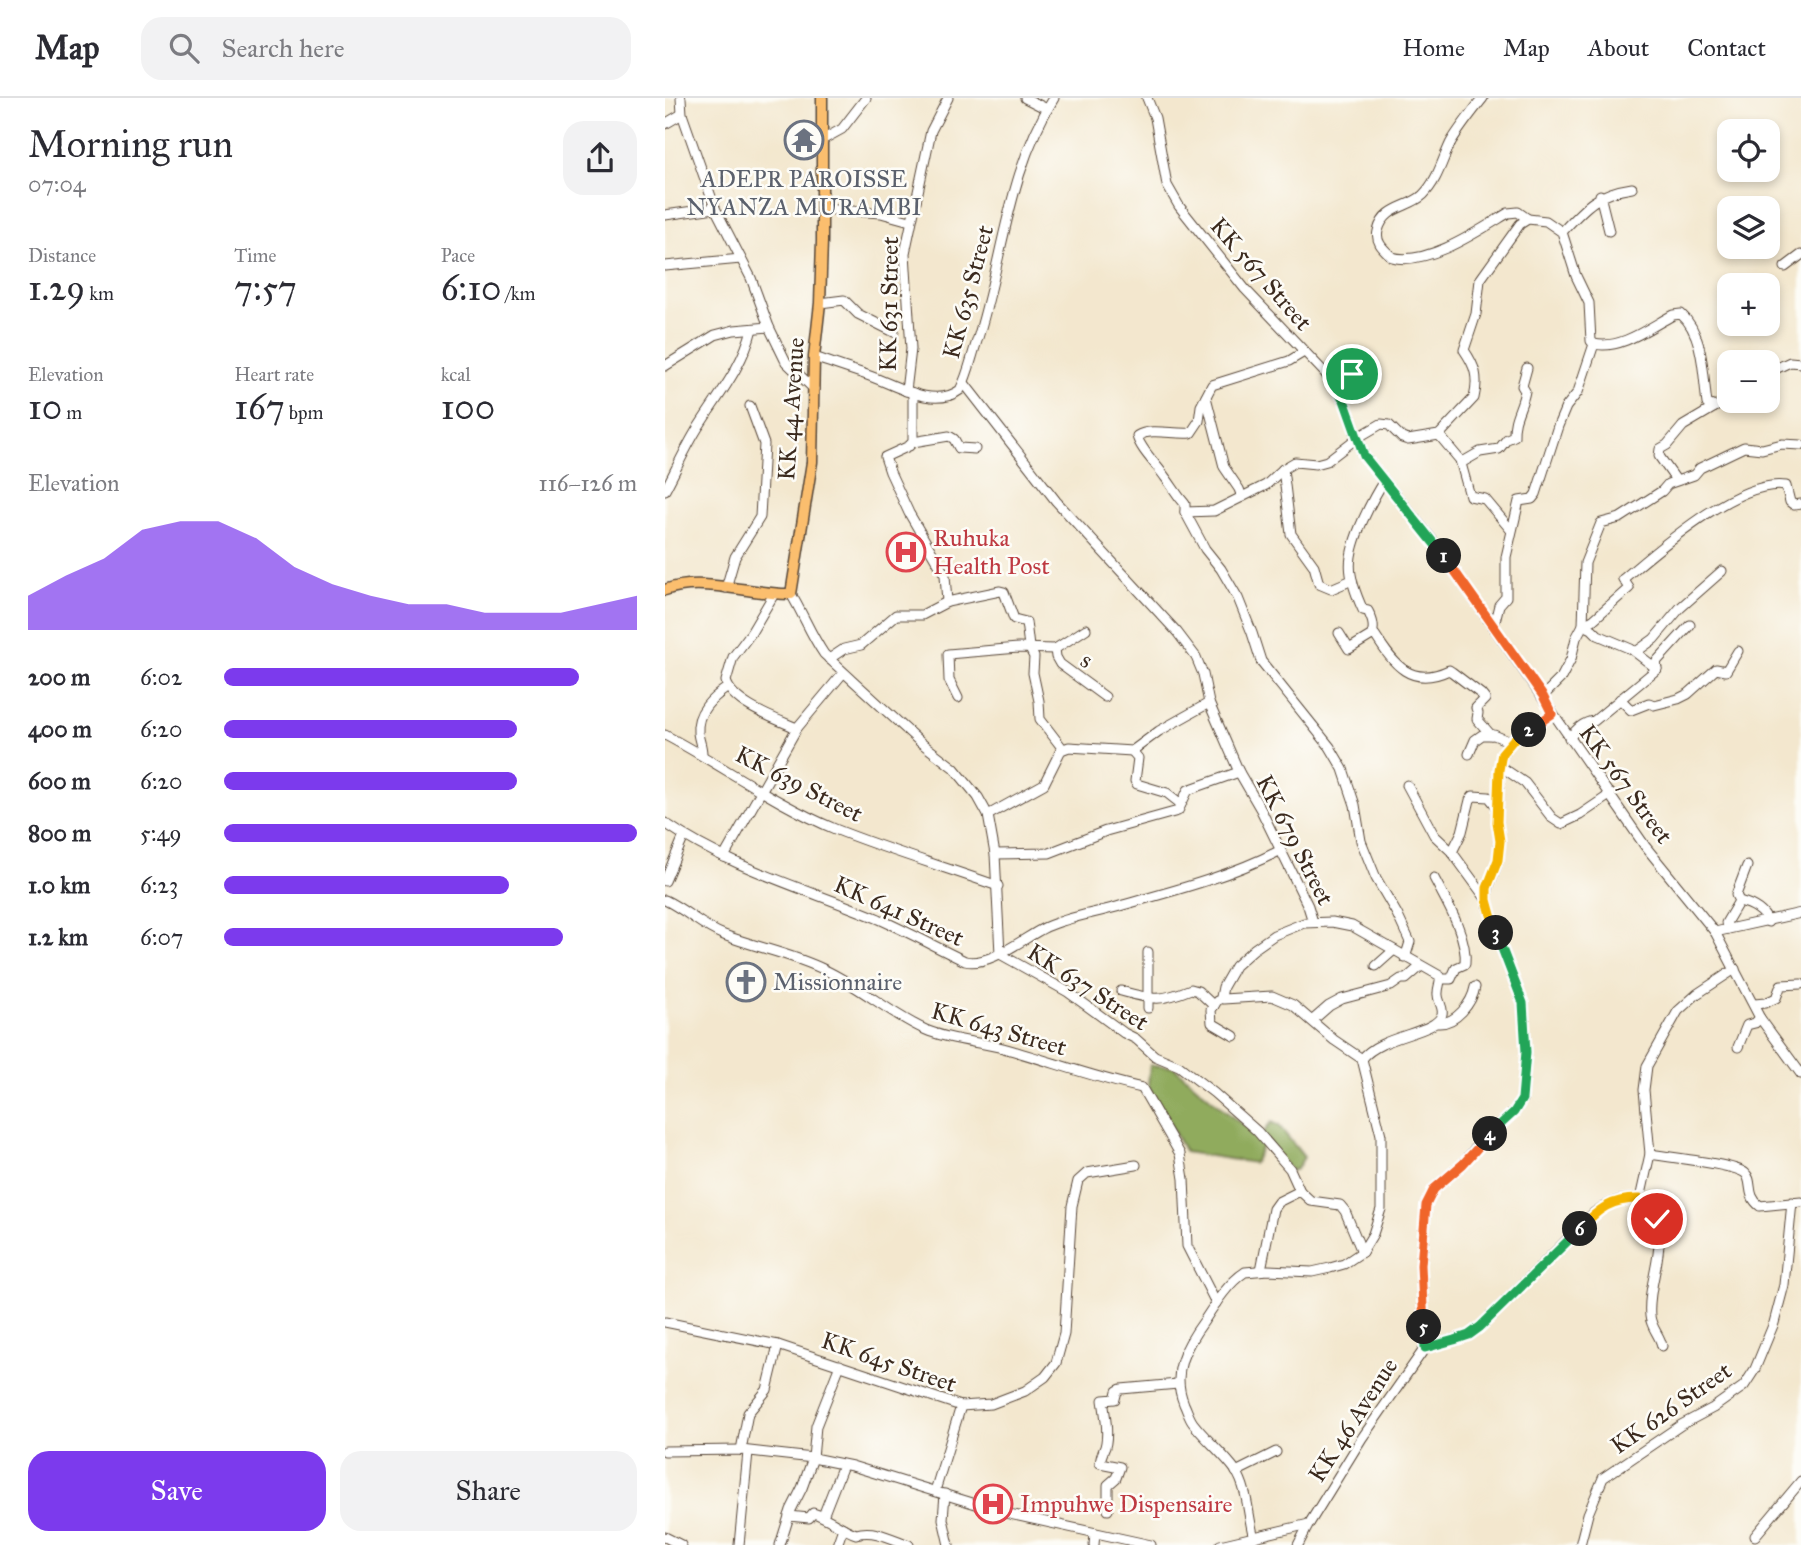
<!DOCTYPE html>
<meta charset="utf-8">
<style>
body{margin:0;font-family:"IM FELL Great Primer",serif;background:#f2f2f3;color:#2b2b33;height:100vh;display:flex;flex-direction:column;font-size:26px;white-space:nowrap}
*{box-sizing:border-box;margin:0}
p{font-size:23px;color:#7c7c81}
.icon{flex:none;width:38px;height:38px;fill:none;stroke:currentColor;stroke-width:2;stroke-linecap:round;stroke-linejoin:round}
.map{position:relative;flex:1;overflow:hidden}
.sheet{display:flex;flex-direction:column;background:#fff;width:665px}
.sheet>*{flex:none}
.controls{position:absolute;left:1052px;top:21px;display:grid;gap:14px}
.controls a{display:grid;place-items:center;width:63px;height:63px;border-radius:14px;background:#fff;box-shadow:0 4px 10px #0003;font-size:35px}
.pin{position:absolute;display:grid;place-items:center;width:60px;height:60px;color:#fff;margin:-30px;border:4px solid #fff;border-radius:50%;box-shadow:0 2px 7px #0007}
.km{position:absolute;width:35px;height:35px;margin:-18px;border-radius:50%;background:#222;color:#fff;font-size:19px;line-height:35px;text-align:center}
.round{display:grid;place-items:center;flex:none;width:74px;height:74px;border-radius:21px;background:#f2f2f3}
.overview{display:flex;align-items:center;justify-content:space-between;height:119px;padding:0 28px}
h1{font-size:38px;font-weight:600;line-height:52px}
.stats{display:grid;grid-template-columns:repeat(3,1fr);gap:10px;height:119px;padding:7px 28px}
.stats div{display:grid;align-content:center}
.stats b{font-size:35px;font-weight:600}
.stats small{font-size:19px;font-weight:400}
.stats p{font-size:19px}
.chart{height:196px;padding:14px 28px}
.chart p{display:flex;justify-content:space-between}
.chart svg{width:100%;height:126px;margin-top:7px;fill:#7c3aed;opacity:.7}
.button{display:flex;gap:14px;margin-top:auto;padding:14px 28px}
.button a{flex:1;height:80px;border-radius:21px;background:#7c3aed;color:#fff;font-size:28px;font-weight:600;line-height:80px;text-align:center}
.button a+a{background:#f2f2f3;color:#2b2b33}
ul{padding:0 28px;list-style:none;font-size:23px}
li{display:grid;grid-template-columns:112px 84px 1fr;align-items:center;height:52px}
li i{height:18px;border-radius:9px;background:#7c3aed}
header{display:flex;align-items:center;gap:42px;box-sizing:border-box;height:98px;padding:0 35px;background:#fff;border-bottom:2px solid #e1e1e2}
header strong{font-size:33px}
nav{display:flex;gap:38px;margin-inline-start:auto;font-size:24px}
.search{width:490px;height:63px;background:#f2f2f3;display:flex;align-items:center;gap:18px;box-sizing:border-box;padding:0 24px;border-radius:21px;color:#7c7c81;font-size:26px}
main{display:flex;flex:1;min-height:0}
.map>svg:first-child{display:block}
</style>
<header>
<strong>Map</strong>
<div class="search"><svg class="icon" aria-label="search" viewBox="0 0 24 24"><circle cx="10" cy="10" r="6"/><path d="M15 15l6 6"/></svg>Search here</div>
<nav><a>Home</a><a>Map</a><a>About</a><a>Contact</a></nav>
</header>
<main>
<section class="sheet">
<div class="overview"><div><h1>Morning run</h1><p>07:04</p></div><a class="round"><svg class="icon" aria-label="share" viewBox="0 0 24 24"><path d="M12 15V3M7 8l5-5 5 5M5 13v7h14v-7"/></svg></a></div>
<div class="stats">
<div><p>Distance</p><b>1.29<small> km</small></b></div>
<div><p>Time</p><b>7:57</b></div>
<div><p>Pace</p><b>6:10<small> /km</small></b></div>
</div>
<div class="stats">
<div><p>Elevation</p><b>10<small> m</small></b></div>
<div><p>Heart rate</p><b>167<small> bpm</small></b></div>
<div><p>kcal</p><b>100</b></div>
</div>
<div class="chart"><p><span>Elevation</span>116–126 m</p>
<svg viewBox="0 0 160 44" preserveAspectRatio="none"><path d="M0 44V32L10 25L20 19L30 9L40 6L50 6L60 12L70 22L80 28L90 32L100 35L110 35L120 38L130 38L140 38L150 35L160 32V44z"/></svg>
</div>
<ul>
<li><b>200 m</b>6:02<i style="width:86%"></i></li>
<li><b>400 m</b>6:20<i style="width:71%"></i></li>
<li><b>600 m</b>6:20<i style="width:71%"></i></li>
<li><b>800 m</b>5:49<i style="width:100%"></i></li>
<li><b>1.0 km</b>6:23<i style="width:69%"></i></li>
<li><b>1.2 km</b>6:07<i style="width:82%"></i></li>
</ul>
<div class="button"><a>Save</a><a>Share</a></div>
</section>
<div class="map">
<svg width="1136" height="1447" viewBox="0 0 1136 1447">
<rect width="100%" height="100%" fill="#fdfcf7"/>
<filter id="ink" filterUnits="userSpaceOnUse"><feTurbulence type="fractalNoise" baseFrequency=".0143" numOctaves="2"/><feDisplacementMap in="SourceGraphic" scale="14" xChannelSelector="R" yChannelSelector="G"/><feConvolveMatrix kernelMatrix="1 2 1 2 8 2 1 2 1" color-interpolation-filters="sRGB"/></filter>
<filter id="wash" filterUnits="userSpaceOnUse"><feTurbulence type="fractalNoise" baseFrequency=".00686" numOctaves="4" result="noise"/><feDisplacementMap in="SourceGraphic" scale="28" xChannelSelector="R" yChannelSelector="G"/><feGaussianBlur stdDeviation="1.57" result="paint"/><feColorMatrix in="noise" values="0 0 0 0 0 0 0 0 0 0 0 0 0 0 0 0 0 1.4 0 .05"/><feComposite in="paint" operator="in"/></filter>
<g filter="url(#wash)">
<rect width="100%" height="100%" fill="#f3e7ce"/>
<polygon fill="#90ab5d" stroke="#666a3e" stroke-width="2" points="485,967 509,969 571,1022 596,1038 606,1024 614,1028 639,1059 632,1071 626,1073 604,1047 597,1048 589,1065 520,1054 483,987"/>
</g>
<g filter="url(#ink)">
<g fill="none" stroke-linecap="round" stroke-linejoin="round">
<defs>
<g id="minor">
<polyline points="16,0 17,16 50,110 86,180 104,229 121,264 149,291"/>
<polyline points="360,0 382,11"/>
<polyline points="482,0 490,20 502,87 514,108 580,191 660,275 679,302 699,358 773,449 980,748 1050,834 1095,920 1136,976"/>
<path d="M818 0C807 14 795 29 786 44 777 62 773 82 758 97 744 110 719 108 713 133 710 145 720 152 727 159 761 169 815 132 843 115L853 114 863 121"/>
<polyline points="0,26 17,16"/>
<polyline points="157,42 177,31 201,0"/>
<polyline points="935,97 944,133"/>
<polyline points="157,111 216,115 245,123"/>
<polyline points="0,117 50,110"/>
<path d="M897 134C920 109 932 95 967 90"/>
<polyline points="0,168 76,161"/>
<polyline points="1120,169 1136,157"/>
<polyline points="155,205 179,202 193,216 229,234"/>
<path d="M929 246C956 252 985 229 1008 217L1016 216C1039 236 1038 277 1042 306L1050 309 1064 300"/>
<path d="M639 254 624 263 547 287 536 308 534 323 526 335C509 337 486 329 472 338 475 351 492 367 500 379 508 389 510 395 520 406V414L540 451 556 471 573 500 587 535 596 563 665 649 678 671 690 707 696 743 711 780 732 816 745 844 740 860"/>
<path d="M149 259C166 265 184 271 202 277 229 286 268 312 295 292 303 277 306 261 311 246 338 164 342 74 389 0"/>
<polyline points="0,268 50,237 69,232 104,229"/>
<polyline points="1102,275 1125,264 1136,265"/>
<polyline points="299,285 391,403 512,534 531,559 538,576 544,605 574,674 596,712 643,808 648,824"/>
<polyline points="241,293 246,251 240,155 266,33 283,0"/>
<polyline points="248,295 248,344 244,348 220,359 225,374 244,415 280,477 282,504 335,493 339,494 349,521 361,524 364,549 369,559 368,575 374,603 375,621 398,651"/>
<polyline points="674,295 687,276 694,259"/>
<polyline points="541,299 559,369 574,391 577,399"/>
<polyline points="774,337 795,362 805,398 820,401 846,432"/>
<polyline points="248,344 284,338 289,341 294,350 310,351"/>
<path d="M796 365 815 354 834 351 842 341 849 338C848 320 857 310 860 293L857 288 862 270"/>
<polyline points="618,371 626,436 649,468 654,486 666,491 687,482"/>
<polyline points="1011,382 994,358 995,351 1002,347 1018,328 1050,309"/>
<path d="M0 392C12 370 22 346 36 325 56 294 78 267 87 231"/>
<path d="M520 414 549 413 601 387 618 371 630 364 651 366 662 363 692 340 716 326 724 327 737 340 743 342 774 337 809 300C814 279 810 268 799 252L811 216 815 182 855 126 863 121 881 123 897 134 911 178 924 205 926 243 929 246 913 294 901 309 893 328 871 396 867 401 854 403 841 459V499L834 507 829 527"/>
<polyline points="61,490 70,459 95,419 99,346 85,308"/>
<path d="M109 496 86 535 68 559 61 583C67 606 111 621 132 630"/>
<path d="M126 496C138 516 146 537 159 556L255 644 289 670 313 699 323 717 330 756 335 856 403 894 459 935 471 941 490 958 514 968 549 995 592 1033 625 1071 635 1093 646 1103 675 1107 680 1113 697 1154"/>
<path d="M674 535 684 551 707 537H710C729 567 746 590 784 572L787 574 816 596 820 601 811 610 813 615 812 621 826 637"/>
<path d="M707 537C710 528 707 521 703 513L698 512C681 475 681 460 698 422 704 409 710 396 719 383"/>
<polyline points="390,551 391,559 395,566 440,599"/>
<polyline points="971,554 989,541 1015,510 1057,473"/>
<polyline points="164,561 179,551 196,547 231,517 257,517 282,504"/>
<polyline points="992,571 991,564 1025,527"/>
<path d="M878 598 896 580 906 561 911 540 918 527 928 522 964 490 958 481C994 451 1073 380 1121 388L1125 404 1129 407 1136 406"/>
<polyline points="293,600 284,582 283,556 353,550 390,551 421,531"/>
<polyline points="955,601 966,612 984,605 989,607 1013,601 1023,596 1051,571 1061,573 1073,553"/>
<path d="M0 637C57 667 110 706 170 731 222 752 280 769 333 788"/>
<path d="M904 640C911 632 918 624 929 623L992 571 966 551 933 537 927 531 918 527 920 465 936 425 955 420 997 393 1003 386 1029 377 1035 370 1079 349 1097 351 1117 346 1136 347"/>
<polyline points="467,653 473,660 470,683 472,686 502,695 516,706"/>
<path d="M37 656C37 648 34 643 33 635 31 614 47 600 63 589"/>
<polyline points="804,656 810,642 817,637 829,637 843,643 849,641"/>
<polyline points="835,668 860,685 887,720 896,726 915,717 946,696"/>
<polyline points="742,687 769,737 787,754 822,802"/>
<polyline points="323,717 379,686 396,652 404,649 467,653 494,633 544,605"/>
<path d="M0 725C65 770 142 791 214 821 243 834 271 849 300 863 325 869 358 840 381 829 406 818 433 815 458 807 512 792 565 778 614 753"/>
<polyline points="787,754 797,734 805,702 808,698 824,699 833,710"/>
<polyline points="330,756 384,755 441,733 513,713 523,692 574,674"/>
<polyline points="59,759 132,630 178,575"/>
<path d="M769 780C781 803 803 839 800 866L791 870 786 881H776"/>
<polyline points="0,783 19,738"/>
<path d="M0 802C21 812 38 829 59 837 93 850 128 856 160 872 196 889 225 916 261 932 284 942 314 944 338 950 385 963 430 980 477 990L515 1056 519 1081 522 1148 551 1205"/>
<path d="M1074 803C1086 806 1098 811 1103 824"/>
<polyline points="1063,831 1061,825 1074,803 1071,797 1082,768"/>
<polyline points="1050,834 1136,815"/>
<polyline points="711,868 729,852"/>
<path d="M456 893C489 902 494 904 526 891L533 893 549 908"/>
<polyline points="552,903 546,912 547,925 569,938"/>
<polyline points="1090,906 1100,905 1111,900 1116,887 1136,886"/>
<polyline points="483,910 483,854"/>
<polyline points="648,922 664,908 677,901 726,888 736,881 741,881 756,868"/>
<path d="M773 925C791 926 807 905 810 889"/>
<polyline points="1073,949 1082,927 1090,925 1095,920"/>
<path d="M985 1056C1002 1059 1070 1066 1080 1075 1089 1083 1080 1097 1095 1108L1136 1104"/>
<polyline points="975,1101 985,1056 979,992 982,968 1013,913 1032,896 1070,871"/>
<path d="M975 1101C1014 1134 981 1177 985 1218 986 1230 995 1237 997 1248"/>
<polyline points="596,1172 608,1111 613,1104 635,1093"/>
<polyline points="0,1224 113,1247 296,1308 326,1306 360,1293 380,1279 391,1265 399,1236 407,1108 413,1083 422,1075 471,1067"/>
<polyline points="760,1250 756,1167 761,1107 769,1091 798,1066 816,1043 849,1014 857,1001 861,954 858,905 831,835 822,802 823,790 833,763 835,743 832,724 834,672 837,655 849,641 887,616"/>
<polyline points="76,1352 83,1315 102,1292 113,1247"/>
<polyline points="0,1353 76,1352 148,1360 187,1368 340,1415 486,1447"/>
<polyline points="571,1374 611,1354"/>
<polyline points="270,1393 296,1308"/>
<polyline points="280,1396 278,1421 284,1447"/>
<path d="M443 1412V1387L451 1380 455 1369 435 1365C436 1357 438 1354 440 1349 444 1335 440 1316 438 1302L450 1301 452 1293 456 1291 513 1286"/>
<path d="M124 1418 144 1420 148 1415C165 1420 176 1431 191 1436 209 1431 225 1440 244 1447"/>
<polyline points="158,1418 178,1367"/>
<polyline points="1090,1438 1136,1383"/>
<polyline points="0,1439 16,1447"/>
<path d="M589 1440C583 1419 583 1391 571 1373 559 1356 541 1342 528 1325 524 1320 522 1312 519 1306 506 1274 520 1249 539 1223 550 1206 563 1185 580 1174L603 1172 647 1174 665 1170 679 1166 697 1154 708 1136 716 1111V1037L697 961C716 936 773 936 777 916 779 909 772 903 773 895 773 888 776 885 775 878L687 828 667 824 639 825 609 837 589 851 570 868 558 889 556 899 558 901 607 898 628 907 669 942 697 961"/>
<polyline points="74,1447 83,1354"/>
<polyline points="115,1447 126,1412 137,1390 148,1360 151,1328 175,1267"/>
<polyline points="172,1447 178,1430"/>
<polyline points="429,1447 430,1435"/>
<path d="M555 1447 644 1426 697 1340 760 1250 804 1237 815 1229 929 1115C944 1104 956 1100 975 1101"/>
<polyline points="633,1447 644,1426"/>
<polyline points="915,1447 923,1416 938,1380 1016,1327 1048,1310 1079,1288 1090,1271 1109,1225 1119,1187 1127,1104"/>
</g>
<path id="major" d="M0 492C37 478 87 497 126 496L147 364 149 259 155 205 157 143V0"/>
</defs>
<use href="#minor" stroke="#574638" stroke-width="11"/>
<use href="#major" stroke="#574638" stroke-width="13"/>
<use href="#minor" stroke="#fff" stroke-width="9"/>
<use href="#major" stroke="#fbbe6e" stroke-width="10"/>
</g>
</g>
<g fill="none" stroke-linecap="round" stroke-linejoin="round" filter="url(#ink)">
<defs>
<polyline id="split-1" points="687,276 674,295 679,302 699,358 779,458"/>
<polyline id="split-2" points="779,458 878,598 887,616 864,632"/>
<polyline id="split-3" points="831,835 822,802 822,790 833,762 835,743 832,724 834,672 837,655 849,641 864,632"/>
<polyline id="split-4" points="825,1036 849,1014 857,1001 861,954 858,905 831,835"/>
<polyline id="split-5" points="759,1229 756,1167 761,1107 769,1091 798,1066 825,1036"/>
<polyline id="split-6" points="759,1229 760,1250 789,1242 804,1237 815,1229 915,1131"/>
<path id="split-7" d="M915 1131C933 1111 947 1100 975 1101L986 1110 992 1121"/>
</defs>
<use href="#split-1" stroke="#fff" stroke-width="14"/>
<use href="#split-2" stroke="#fff" stroke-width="14"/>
<use href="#split-3" stroke="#fff" stroke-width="14"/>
<use href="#split-4" stroke="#fff" stroke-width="14"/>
<use href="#split-5" stroke="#fff" stroke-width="14"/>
<use href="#split-6" stroke="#fff" stroke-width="14"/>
<use href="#split-7" stroke="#fff" stroke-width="14"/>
<use href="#split-1" stroke="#22a559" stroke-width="9"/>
<use href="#split-2" stroke="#f0652b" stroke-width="9"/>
<use href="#split-3" stroke="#f5b400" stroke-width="9"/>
<use href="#split-4" stroke="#22a559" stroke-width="9"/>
<use href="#split-5" stroke="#f0652b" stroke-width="9"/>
<use href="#split-6" stroke="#22a559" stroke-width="9"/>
<use href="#split-7" stroke="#f5b400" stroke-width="9"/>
</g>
<defs>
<symbol id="temple-ring" viewBox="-11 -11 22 22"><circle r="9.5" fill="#fdfcf7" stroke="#6b7280" stroke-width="1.5"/><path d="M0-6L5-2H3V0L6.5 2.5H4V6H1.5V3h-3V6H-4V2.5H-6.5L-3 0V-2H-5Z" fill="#6b7280"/></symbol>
<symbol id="hospital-ring" viewBox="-11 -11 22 22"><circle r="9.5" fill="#fdfcf7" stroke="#e0444e" stroke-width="1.5"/><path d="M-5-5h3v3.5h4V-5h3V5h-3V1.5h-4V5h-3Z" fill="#e0444e"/></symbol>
<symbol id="church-ring" viewBox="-11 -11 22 22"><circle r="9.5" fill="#fdfcf7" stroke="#6b7280" stroke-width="1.5"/><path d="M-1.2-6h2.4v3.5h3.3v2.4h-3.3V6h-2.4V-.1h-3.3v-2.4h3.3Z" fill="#6b7280"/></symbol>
</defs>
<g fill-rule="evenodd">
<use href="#temple-ring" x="117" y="20" width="44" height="44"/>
<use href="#hospital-ring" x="219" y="432" width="44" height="44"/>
<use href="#church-ring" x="59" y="862" width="44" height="44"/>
<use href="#hospital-ring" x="306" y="1384" width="44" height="44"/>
</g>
<g text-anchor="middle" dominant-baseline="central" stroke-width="5" stroke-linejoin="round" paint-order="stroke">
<g font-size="24" fill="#5b616d" stroke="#fdfcf7">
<text x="139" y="81">ADEPR PAROISSE<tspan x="139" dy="28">NYANZA MURAMBI</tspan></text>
<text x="108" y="884" text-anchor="start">Missionnaire</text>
</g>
<g font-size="24" fill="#3b2a1e" stroke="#fdfcf7">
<text transform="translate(596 176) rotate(49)">KK 567 Street</text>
<text transform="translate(303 194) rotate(-75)">KK 635 Street</text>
<text transform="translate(224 206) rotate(-89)">KK 631 Street</text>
<text transform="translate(126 311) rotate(-86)">KK 44 Avenue</text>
<text transform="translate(422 562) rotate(36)">s</text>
<text transform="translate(134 686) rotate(27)">KK 639 Street</text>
<text transform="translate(961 686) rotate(54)">KK 567 Street</text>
<text transform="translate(630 742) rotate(63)">KK 679 Street</text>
<text transform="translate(234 813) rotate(24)">KK 641 Street</text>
<text transform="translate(423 889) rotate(33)">KK 637 Street</text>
<text transform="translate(334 931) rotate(16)">KK 643 Street</text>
<text transform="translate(224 1264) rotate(19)">KK 645 Street</text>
<text transform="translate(1006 1310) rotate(-35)">KK 626 Street</text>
<text transform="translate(688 1322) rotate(-57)">KK 46 Avenue</text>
</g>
<g font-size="24" fill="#be3a42" stroke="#fdfcf7" text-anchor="start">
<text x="268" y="440">Ruhuka<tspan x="268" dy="28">Health Post</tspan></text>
<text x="355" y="1406">Impuhwe Dispensaire</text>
</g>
</g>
</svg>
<div class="controls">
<a><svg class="icon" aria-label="locate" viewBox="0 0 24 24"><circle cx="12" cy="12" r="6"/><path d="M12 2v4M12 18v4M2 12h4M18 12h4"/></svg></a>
<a><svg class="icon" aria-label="layers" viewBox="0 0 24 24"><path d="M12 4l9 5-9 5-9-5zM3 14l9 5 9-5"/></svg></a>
<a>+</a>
<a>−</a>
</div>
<div class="pin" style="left:687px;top:276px;background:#1e9e55"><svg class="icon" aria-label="arrive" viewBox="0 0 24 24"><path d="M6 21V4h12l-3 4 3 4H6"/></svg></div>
<div class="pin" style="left:992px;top:1121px;background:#d93025"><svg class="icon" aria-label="check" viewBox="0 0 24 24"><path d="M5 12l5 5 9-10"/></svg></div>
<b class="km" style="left:779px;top:458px">1</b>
<b class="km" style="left:864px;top:632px">2</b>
<b class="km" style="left:831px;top:835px">3</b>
<b class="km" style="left:825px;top:1036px">4</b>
<b class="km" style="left:759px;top:1229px">5</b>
<b class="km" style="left:915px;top:1131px">6</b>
</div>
</main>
